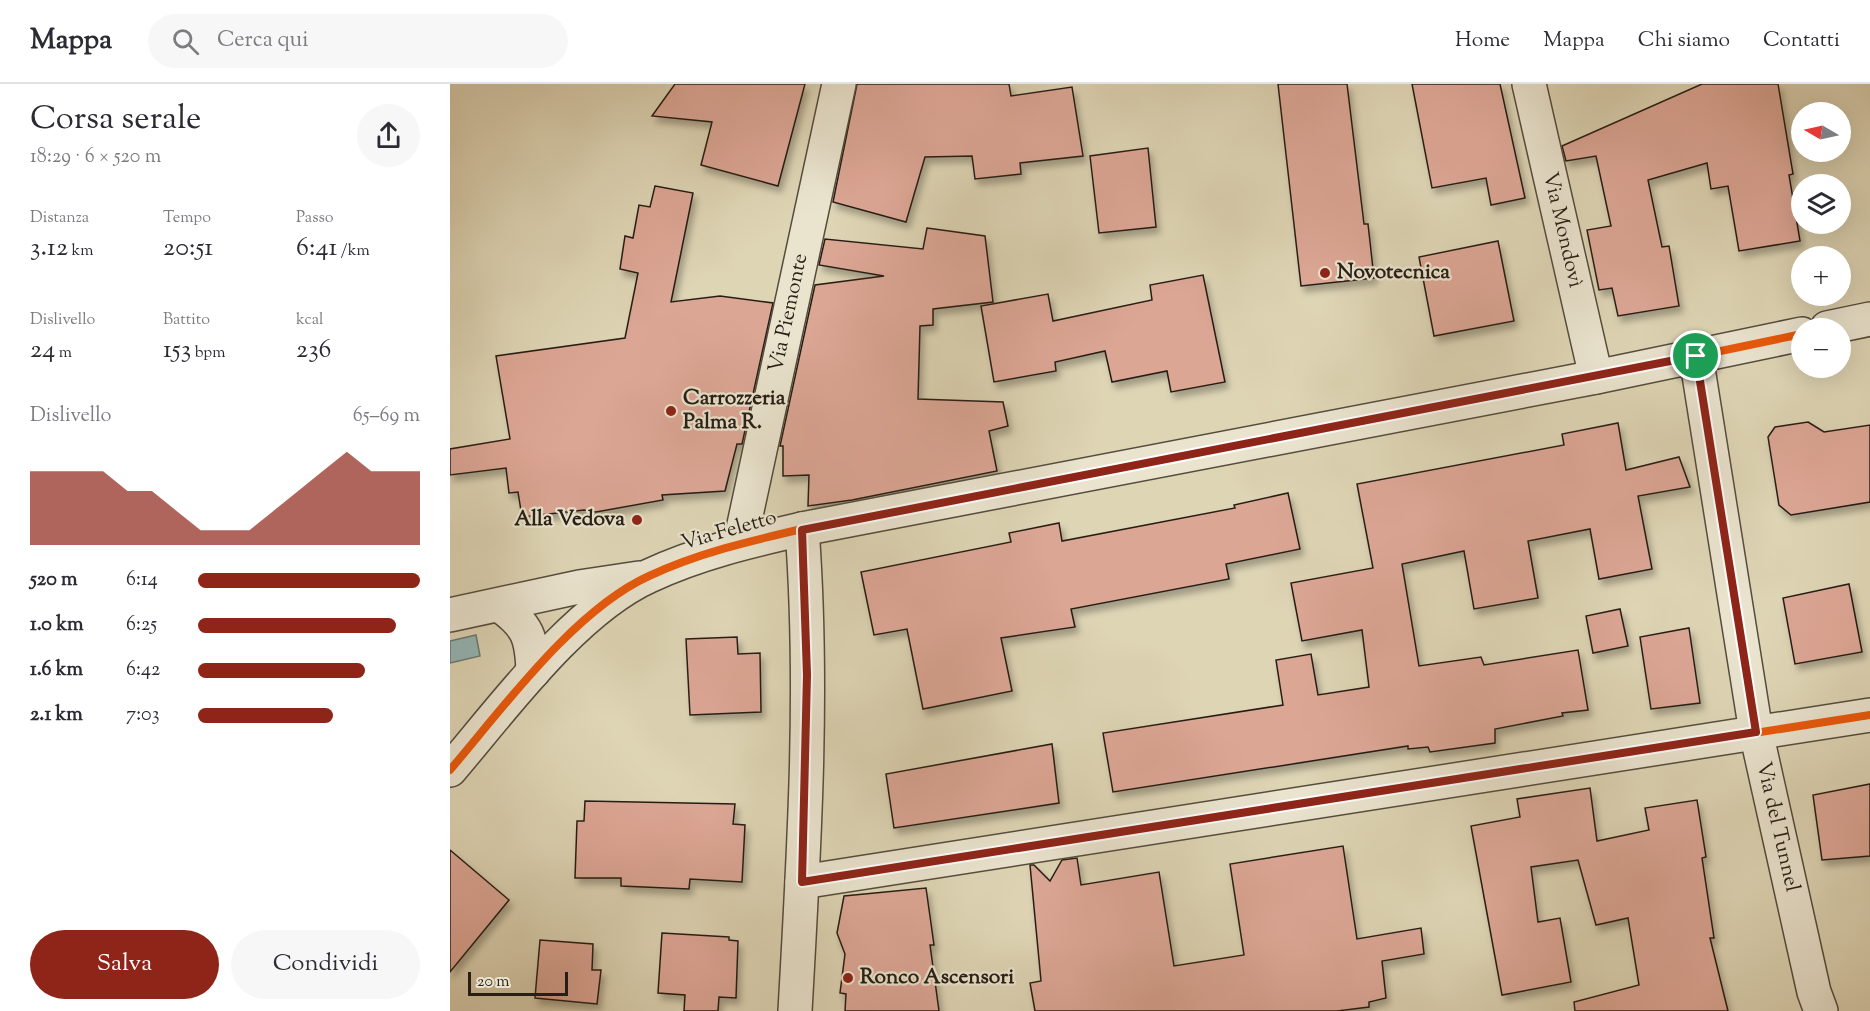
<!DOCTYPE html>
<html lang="it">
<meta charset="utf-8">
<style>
body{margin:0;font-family:"Sorts Mill Goudy",serif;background:#f7f7f7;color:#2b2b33;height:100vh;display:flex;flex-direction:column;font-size:22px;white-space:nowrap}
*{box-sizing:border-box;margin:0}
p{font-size:20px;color:#7c7c81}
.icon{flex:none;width:33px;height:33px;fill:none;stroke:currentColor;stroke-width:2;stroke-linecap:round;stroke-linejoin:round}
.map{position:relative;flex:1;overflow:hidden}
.panel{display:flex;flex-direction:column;background:#fff;width:450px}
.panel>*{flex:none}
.needle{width:39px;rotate:279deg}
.buttons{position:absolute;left:1341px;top:18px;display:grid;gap:12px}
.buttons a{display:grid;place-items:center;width:60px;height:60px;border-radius:50%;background:#fff;box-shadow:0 6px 24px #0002;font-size:30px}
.scale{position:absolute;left:18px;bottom:15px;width:100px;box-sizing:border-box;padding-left:6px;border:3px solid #271e15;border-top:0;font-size:16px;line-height:21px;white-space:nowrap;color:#271e15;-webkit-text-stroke:4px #eae4cf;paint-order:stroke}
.pin{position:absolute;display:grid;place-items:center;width:51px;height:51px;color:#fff;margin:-26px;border:3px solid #fff;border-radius:50%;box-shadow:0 2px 6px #0007}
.round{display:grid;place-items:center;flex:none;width:63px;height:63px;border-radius:32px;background:#f7f7f7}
.headline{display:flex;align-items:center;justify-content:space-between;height:102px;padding:0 30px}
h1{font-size:33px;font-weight:600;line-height:45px}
.metrics{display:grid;grid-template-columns:repeat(3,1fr);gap:9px;height:102px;padding:6px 30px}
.metrics div{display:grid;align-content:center}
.metrics b{font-size:26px;font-weight:600}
.metrics small{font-size:16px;font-weight:400}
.metrics p{font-size:16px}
.chart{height:168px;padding:12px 30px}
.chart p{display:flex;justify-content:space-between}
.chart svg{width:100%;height:108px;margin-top:6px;fill:#8f2418;opacity:.7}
.primary-button{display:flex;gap:12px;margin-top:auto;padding:12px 30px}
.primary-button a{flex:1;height:69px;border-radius:36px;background:#8f2418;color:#fff;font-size:24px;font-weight:600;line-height:69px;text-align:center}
.primary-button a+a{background:#f7f7f7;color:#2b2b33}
ul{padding:0 30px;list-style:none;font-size:20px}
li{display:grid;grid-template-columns:96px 72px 1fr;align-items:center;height:45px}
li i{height:15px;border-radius:8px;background:#8f2418}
header{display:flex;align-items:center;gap:36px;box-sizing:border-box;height:84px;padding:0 30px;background:#fff;border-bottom:2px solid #e1e1e2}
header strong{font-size:28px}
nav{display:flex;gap:33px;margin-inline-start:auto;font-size:21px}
.search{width:420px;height:54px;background:#f7f7f7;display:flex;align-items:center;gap:15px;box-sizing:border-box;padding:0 21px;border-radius:33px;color:#7c7c81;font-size:22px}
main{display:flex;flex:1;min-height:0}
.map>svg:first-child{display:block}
</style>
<header>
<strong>Mappa</strong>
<div class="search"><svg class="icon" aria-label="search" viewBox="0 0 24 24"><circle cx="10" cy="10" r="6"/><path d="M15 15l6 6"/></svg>Cerca qui</div>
<nav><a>Home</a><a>Mappa</a><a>Chi siamo</a><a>Contatti</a></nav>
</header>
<main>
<section class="panel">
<div class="headline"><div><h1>Corsa serale</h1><p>18:29 · 6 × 520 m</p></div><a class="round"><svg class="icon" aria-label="share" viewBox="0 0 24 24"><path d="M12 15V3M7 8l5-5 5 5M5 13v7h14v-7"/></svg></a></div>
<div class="metrics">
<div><p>Distanza</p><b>3.12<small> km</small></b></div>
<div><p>Tempo</p><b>20:51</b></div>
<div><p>Passo</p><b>6:41<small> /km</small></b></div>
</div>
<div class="metrics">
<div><p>Dislivello</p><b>24<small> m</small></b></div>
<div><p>Battito</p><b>153<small> bpm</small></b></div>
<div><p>kcal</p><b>236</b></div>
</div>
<div class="chart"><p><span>Dislivello</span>65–69 m</p>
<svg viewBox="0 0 160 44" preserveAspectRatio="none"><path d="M0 44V14L10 14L20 14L30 14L40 22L50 22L60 30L70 38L80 38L90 38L100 30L110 22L120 14L130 6L140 14L150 14L160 14V44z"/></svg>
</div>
<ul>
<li><b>520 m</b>6:14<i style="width:100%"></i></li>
<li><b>1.0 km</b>6:25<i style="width:89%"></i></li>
<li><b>1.6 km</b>6:42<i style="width:75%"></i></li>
<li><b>2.1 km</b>7:03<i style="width:61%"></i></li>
</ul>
<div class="primary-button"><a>Salva</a><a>Condividi</a></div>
</section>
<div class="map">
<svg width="1420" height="927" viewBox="0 0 1420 927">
<defs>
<filter id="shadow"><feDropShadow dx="3.5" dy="6" stdDeviation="3" flood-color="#0004"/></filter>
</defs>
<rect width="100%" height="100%" fill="#ded5b5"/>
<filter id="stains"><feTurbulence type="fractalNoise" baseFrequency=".00333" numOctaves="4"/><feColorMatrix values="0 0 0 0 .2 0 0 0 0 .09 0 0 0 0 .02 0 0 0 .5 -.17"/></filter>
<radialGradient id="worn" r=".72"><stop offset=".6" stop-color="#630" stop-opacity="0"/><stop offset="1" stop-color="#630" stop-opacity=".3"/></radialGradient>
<polygon fill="#95b7b6" stroke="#697a76" stroke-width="1.5" points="26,551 30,572 0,579 0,557"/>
<g fill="#dca695" stroke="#271e15" stroke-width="1.5" filter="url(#shadow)">
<polygon points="225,0 355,0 328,102 251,81 262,38 202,32"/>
<polygon points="407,0 559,0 561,12 622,3 633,72 570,79 571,90 525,95 522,72 475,73 456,138 383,118"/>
<polygon points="828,0 897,0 914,140 918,140 924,194 851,202"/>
<polygon points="962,0 1050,0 1075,114 1041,121 1036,94 982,104"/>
<polygon points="1252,0 1328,0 1343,90 1339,91 1350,157 1289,167 1278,102 1261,105 1257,79 1198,96 1212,163 1219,162 1229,222 1168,232 1162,204 1149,206 1137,146 1161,142 1146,72 1116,77 1112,62"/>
<polygon points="698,64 706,143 649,149 640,72"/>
<polygon points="205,102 243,109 221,218 270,212 323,219 292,360 287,360 275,407 212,411 213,416 146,428 134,426 72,433 68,408 59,409 56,384 0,391 0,365 60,355 46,272 175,254 188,189 170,185 175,152 183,154 189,121 200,123"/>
<polygon points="477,144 535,152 543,218 483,225 483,241 470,242 468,315 553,318 558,342 539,347 547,387 402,416 358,422 359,391 333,392 333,362 330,362 365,201 434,192 369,181 375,155 473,165"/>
<polygon points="1048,157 1064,237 984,252 969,173"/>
<polygon points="753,191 775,298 721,308 717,287 662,298 655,267 605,278 606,287 544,298 531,222 598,210 603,237 702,216 700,201"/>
<polygon points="1358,338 1374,348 1420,341 1420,418 1341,431 1329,421 1318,353 1325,343"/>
<polygon points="1168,339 1176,386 1229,373 1240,403 1188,412 1202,485 1149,495 1140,445 1078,457 1088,514 1024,525 1014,467 952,480 969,582 1031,573 1034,581 1128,566 1138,626 1112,629 1113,632 1045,645 1045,659 980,668 978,663 958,665 958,662 663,708 653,649 833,621 826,576 861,570 868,611 919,603 912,546 852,557 841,499 923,484 907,400 1114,361 1112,350"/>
<polygon points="838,409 850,465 776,480 779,495 621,525 625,543 551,554 562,607 473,625 457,545 424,551 411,488 561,458 559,449 609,439 612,457 785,424 784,421"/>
<polygon points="1399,500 1412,568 1345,580 1333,514"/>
<polygon points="1170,525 1178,562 1143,569 1136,532"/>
<polygon points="1239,544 1250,619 1201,625 1190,553"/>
<polygon points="287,553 288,570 310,569 311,628 240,631 236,555"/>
<polygon points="602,660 609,719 444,744 436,690"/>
<polygon points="1420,700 1420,772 1372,776 1363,711"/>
<polygon points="1140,704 1147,757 1199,746 1195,724 1247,716 1256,773 1252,774 1264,854 1260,854 1278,927 1125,927 1124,918 1189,901 1178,834 1146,841 1128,776 1081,783 1088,838 1110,834 1121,898 1052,911 1021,742 1070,733 1067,715"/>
<polygon points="135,717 285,720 283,740 295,741 292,798 240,795 239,805 171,802 171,794 125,794 127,737 134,737"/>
<polygon points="893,762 907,855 971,844 974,870 932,877 936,914 919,918 919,923 887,927 585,927 580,899 591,897 580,781 584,781 600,797 612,776 627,774 631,801 709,788 724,882 794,871 780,780"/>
<polygon points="0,766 59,816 0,888"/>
<polygon points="476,804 484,861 480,861 489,927 395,927 396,910 390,909 395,870 387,849 394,812"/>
<polygon points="212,849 279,853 279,856 288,857 286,914 269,913 268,927 234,927 235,911 208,909"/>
<polygon points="90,856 143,860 142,886 151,886 147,920 85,914"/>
</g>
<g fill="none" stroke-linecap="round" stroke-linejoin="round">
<defs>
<g id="minor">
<polyline points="1079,0 1146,293"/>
<polyline points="1246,272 1306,648 1364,908 1371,927"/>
<polyline points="290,459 389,0"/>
<polyline points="352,798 1420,631"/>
<path d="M345 927C354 767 364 605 352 445"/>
</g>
<g id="tertiary">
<polyline points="1377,244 1420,235"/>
<path d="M49 521C78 541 82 554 83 588"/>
<polyline points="0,531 129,503 189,494"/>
<path d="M0 686C53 624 124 526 199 492 248 469 300 457 352 445L1146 293 1352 250"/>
</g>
</defs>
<use href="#minor" stroke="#554c3d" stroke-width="36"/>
<use href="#tertiary" stroke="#554c3d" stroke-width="36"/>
<use href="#minor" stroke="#eae4cf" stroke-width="33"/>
<use href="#tertiary" stroke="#eae4cf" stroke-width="33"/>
<defs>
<g id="cycleway">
<path d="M0 686C53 624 124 526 199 492 248 469 300 457 352 445L1146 293 1352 250"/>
<polyline points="352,798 1420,631"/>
</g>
</defs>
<use href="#cycleway" stroke="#eae4cf" stroke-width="11"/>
<use href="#cycleway" stroke="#e8590c" stroke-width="8"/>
</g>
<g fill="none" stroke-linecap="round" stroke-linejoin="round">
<defs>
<polygon id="route" points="1246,272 1306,648 352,798 357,591 352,446"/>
</defs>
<use href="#route" stroke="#fff" stroke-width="12"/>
<use href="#route" stroke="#8f2418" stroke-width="8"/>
</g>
<g fill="#8f2418" stroke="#eae4cf" stroke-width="2">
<circle cx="875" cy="189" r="6"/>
<circle cx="221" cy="327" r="6"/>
<circle cx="187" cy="436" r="6"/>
<circle cx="398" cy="894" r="6"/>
</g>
<g text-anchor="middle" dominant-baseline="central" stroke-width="4.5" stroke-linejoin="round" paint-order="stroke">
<g font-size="21" fill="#271e15" stroke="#eae4cf">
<text transform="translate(1112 146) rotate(77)">Via Mondovì</text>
<text transform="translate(339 229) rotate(-78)">Via Piemonte</text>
<text transform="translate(279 447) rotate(-16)">Via Feletto</text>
<text transform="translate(1327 743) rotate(77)">Via del Tunnel</text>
</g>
<g font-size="21" font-weight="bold" fill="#271e15" stroke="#eae4cf" text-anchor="start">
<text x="887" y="189">Novotecnica</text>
<text x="233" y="315">Carrozzeria<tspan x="233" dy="24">Palma R.</tspan></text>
<text x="175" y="436" text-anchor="end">Alla Vedova</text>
<text x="410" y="894">Ronco Ascensori</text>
</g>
</g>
<rect width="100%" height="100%" filter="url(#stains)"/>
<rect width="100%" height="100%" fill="url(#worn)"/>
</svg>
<div class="buttons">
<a><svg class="needle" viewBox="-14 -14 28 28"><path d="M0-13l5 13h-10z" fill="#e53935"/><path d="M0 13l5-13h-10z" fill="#7c7c81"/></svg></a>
<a><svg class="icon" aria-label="layers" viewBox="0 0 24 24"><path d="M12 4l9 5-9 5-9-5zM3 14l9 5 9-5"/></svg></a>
<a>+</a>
<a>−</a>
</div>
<div class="scale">20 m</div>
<div class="pin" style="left:1246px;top:272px;background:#1e9e55"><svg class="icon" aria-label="arrive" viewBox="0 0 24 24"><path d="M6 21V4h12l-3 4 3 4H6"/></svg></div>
</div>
</main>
